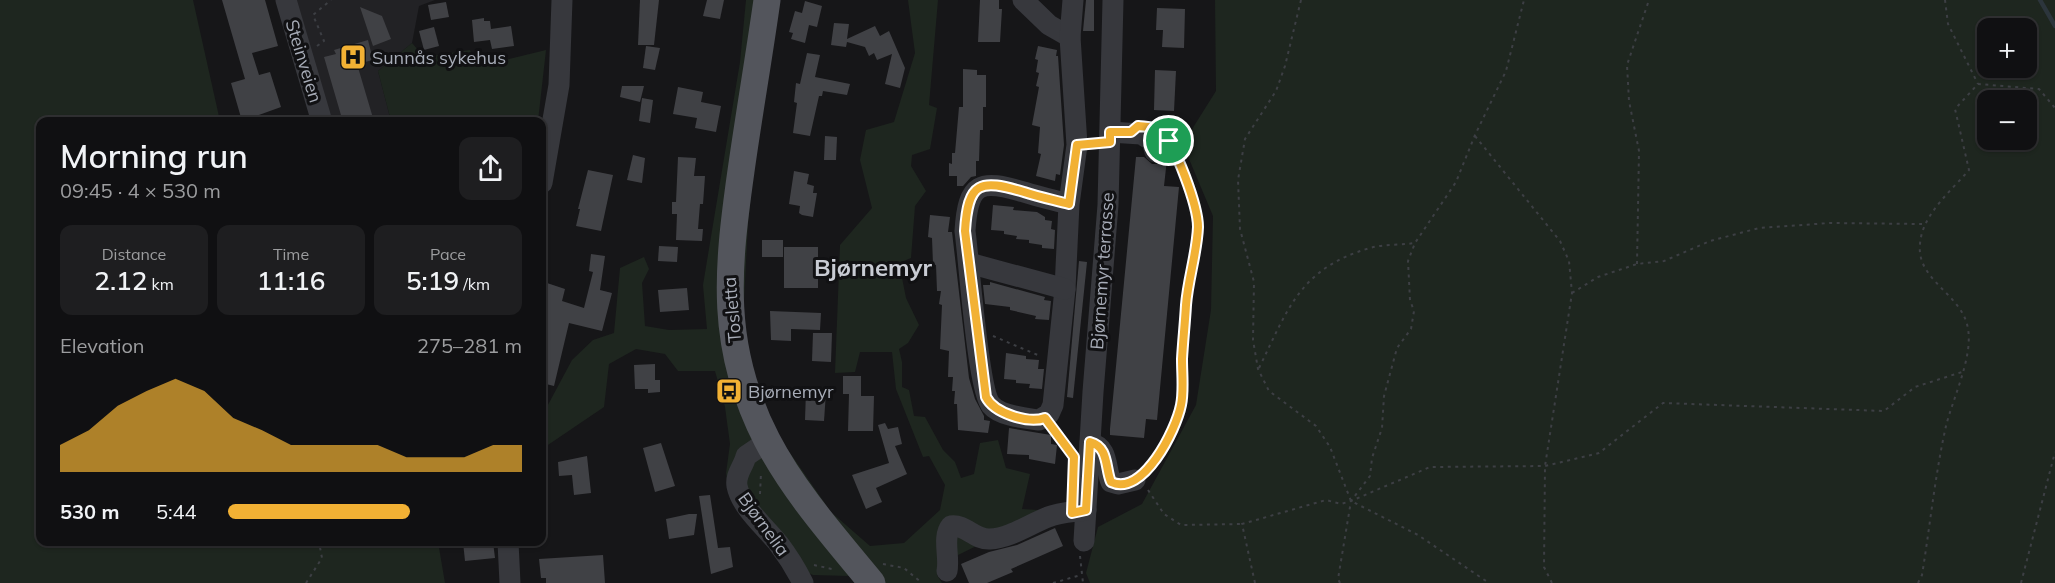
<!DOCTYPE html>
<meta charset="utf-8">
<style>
body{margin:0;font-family:Mulish,sans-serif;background:#1e1e20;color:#f1f3f6;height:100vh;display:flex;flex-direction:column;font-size:22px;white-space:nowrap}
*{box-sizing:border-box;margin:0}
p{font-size:20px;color:#9c9d9f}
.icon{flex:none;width:33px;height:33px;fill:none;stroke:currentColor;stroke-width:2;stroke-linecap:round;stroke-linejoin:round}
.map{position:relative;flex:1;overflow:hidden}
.drawer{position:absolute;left:36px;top:117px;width:510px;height:429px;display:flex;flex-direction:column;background:#101012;border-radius:12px;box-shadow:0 2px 4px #0004,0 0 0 2px #303032}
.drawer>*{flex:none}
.buttons{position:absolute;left:1977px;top:18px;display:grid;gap:12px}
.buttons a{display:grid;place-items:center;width:60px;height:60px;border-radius:12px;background:#101012;box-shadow:0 2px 4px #0004,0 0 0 2px #303032;font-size:30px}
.pin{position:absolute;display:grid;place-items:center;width:51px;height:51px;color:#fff;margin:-26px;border:3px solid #fff;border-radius:50%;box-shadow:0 2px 6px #0007}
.round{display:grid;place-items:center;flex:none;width:63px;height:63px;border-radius:12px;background:#1e1e20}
.head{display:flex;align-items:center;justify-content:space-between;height:102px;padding:0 24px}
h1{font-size:33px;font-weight:600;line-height:45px}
.stats{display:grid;grid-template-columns:repeat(3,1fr);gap:9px;height:102px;padding:6px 24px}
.stats div{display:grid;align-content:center;border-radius:12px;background:#1e1e20;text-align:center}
.stats b{font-size:26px;font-weight:600}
.stats small{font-size:16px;font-weight:400}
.stats p{font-size:16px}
.chart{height:168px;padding:12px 24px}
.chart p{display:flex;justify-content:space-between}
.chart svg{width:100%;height:108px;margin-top:6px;fill:#f2b134;opacity:.7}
ul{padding:0 24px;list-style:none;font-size:20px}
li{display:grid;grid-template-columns:96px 72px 1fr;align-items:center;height:45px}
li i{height:15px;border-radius:8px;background:#f2b134}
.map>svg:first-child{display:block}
</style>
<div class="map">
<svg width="2055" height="583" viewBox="0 0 2055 583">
<rect width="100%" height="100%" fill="#161618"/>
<polygon fill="#222225" points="293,0 435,0 419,6 412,43 378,71 391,121 331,121"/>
<g fill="#1e261f" fill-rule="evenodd">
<polygon points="0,0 193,0 220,121 40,122 40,542 438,542 445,583 0,583"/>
<polygon points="746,0 777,0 766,49 748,224 743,320 756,385 781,440 831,512 870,546 904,543 940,510 945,485 929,456 923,457 896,389 892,352 860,352 855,372 835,373 840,245 872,208 860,160 866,130 894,122 915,53 908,0 938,0 929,105 937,108 930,149 912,155 911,166 926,191 915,206 911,258 899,263 906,298 919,325 908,343 899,349 902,362 902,387 909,390 914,416 925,417 943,450 955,462 961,478 974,474 980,443 998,440 1006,468 1030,474 1022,509 1038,510 1035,517 954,557 937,575 942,583 855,583 849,576 813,575 783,562 729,491 726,473 730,444 725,407 715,371 678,371 665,354 636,349 609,364 604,407 542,449 542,416 572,360 593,340 614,333 620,268 644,257 649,269 642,283 645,326 669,330 707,329 703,285 740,62"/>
<path d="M1215 0H2055V583H1090L1086 573 1098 527 1142 504 1196 405 1211 310 1213 216 1184 147 1194 126 1216 91ZM1988 28H2026V68H1988ZM1988 100H2026V140H1988Z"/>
<polygon points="412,43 424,57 470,50 476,67 546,50 538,121 391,121 378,71"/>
</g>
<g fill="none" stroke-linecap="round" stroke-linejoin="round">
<polyline stroke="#2c353c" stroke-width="4.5" points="2040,0 2055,26"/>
</g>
<g fill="#404145">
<polygon points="222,0 265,0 278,46 252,53 259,75 270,72 281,107 242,121 231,83 245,79"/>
<polygon points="640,0 659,0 654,45 638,45"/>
<polygon points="707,0 724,0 720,19 703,16"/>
<polygon points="980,0 999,0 999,9 1002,9 1000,42 978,42"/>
<polygon points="1086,0 1094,0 1094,31 1083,31"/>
<polygon points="805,1 822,6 817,27 809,25 805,43 791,39 793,33 789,32 795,11 802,13"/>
<polygon points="446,2 449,17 431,20 428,5"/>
<polygon points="360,7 382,16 391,39 373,46"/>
<polygon points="1157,8 1185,9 1184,48 1162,47 1163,30 1156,30"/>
<polygon points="484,18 484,21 490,21 491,29 511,26 514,46 492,49 490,40 474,42 472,20"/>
<polygon points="834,23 849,24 847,39 875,26 880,36 889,31 905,68 900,88 885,84 892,54 877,60 874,53 869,56 865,47 847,42 846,47 831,45"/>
<polygon points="434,27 439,46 424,50 419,31"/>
<polygon points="368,40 373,60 357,64 373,118 363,122 343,122 324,57 336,54 334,50"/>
<polygon points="646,46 660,48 655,70 643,68"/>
<polygon points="1038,46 1057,50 1056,56 1058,56 1064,145 1060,175 1056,174 1055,181 1036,176 1041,154 1038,153 1040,127 1032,125 1039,87 1036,86 1039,73 1036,72 1038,60 1035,59"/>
<polygon points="807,53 820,55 815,77 850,84 847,95 823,91 822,96 819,96 810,136 793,133 797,103 794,102 796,83 800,84"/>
<polygon points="963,69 977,70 977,75 986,75 986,107 983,107 983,130 980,130 979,161 976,161 976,176 971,177 963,186 957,186 957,176 949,176 949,163 952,164 952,153 955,153 959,107 963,107"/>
<polygon points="1155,70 1176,71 1174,111 1154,110"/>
<polygon points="622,86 644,86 640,102 620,97"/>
<polygon points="678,87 703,92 701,102 721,106 716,132 695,128 697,118 673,114"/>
<polygon points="642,98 653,100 650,123 639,121"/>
<polygon points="825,136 837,137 836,160 824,160"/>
<polygon points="633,155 645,158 642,183 627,180"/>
<polygon points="678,157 696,158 694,176 705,176 703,204 700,204 698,229 703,229 702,241 676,240 677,214 672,214 672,202 676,202"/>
<polygon points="1136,157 1144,157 1152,164 1159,164 1167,159 1164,186 1179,187 1157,420 1146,419 1144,438 1110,435 1110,429"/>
<polygon points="588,170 613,175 601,231 576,226 580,209 578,209"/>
<polygon points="794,171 809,174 807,184 814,186 813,193 817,193 813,217 802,215 799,213 800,206 789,204"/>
<polygon points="993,205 1014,207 1013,210 1037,212 1045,217 1045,220 1052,221 1051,229 1055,230 1054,249 1042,248 1042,245 1029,243 1029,240 1016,239 1017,236 1004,234 1004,231 991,230"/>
<polygon points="930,215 950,217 948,232 952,232 969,378 975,399 984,416 984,420 990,421 988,433 958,430 957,404 954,404 955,391 952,391 953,377 948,377 949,351 940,349 942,305 939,304 941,291 937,291 936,265 933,264 932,238 928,237"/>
<rect x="762" y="240" width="21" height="17"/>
<polygon points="659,246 678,247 677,262 658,261"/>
<rect x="784" y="247" width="34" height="41"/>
<polygon points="591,254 605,256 600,290 612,293 602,331 569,323 554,386 542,383 542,300 547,283 565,289 562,301 584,308 593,272 589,271"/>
<polygon points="1079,261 1087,262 1073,398 1067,397"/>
<polygon points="990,282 1045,297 1044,300 1051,301 1049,320 1035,319 1036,316 1010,310 1010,307 985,304 983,285 990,285"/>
<polygon points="687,288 689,310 660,312 658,290"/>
<polygon points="770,311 821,313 820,330 791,329 791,341 771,340"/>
<polygon points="813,333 832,333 831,362 812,361"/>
<polygon points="1006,353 1026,356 1026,359 1039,360 1038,369 1044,369 1042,389 1029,388 1030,384 1016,383 1016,380 1004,379"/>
<polygon points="655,364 655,380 660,380 660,392 648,393 648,389 635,389 634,365"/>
<polygon points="843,376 861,376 861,396 874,396 873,431 848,431 849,394 843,394"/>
<polygon points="806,391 826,392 824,421 805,420"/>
<polygon points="885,423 888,429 898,427 902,444 895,446 907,474 876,488 882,502 866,509 852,475 889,463 878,425"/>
<polygon points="1009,428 1051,435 1051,444 1057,445 1055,464 1029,459 1029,455 1007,454"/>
<polygon points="661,443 675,486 655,492 643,448"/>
<polygon points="587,456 591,493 574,495 572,475 559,476 558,462"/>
<polygon points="710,495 718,548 730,547 733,567 711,574 699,496"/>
<polygon points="689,514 697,514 694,535 669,539 666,519"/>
<polygon points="1055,528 1063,546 1011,569 1013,572 987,583 969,583 961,564 989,552 1017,545"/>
<polygon points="463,542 493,542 495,558 465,561"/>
<polygon points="603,555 605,583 546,583 546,578 541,578 539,559"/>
</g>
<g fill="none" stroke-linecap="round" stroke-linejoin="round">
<g stroke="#3d3f44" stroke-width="2" stroke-dasharray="3 4.5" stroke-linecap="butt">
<polyline points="1301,0 1285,66 1276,91 1245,139 1238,180 1240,229 1254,282 1253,340 1258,369 1269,391 1316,426 1330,447 1351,501 1418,535 1489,583"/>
<polyline points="1945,0 1948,24 1978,84"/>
<polyline points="317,46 324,41 313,15 331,0"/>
<polyline points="1475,136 1560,241 1569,261 1572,293 1545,466 1544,567 1552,583"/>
<polyline points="1637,264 1639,151 1629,101 1627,65 1649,0"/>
<polyline points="1572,293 1598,277 1637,264 1664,261 1710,241 1759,228 1830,223 1922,224"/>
<polyline points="993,336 1040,356"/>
<path d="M1259 368C1288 309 1300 268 1370 248 1384 244 1401 245 1415 243"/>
<polyline points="1056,432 1071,450"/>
<polyline points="1147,470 1174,425 1181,406 1187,294 1198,229 1195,209 1181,164 1173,148"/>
<polyline points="1148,490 1164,514 1181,525 1241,524"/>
<polyline points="760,494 761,473"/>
<polyline points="1080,556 1083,583"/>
<polyline points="883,564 904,568 922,583"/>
<polyline points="814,565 832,569"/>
<polyline points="306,583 322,558 319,542"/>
<polyline points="1053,583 1081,575"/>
<polyline points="1255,583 1242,524 1326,500 1341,504 1351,501 1430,467 1545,466 1599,453 1663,403 1884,411 1915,387 1962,372"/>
<polyline points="1340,583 1338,579 1351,501 1370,476 1372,458 1382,428 1384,396 1397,348 1411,329 1414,311 1410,300 1408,261 1415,243 1456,182 1475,135 1506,71 1524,0"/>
<path d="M1918 583 1922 575C1930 526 1935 475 1946 426 1953 398 1973 357 1968 329 1963 294 1916 281 1920 244 1922 215 1950 192 1969 170L1955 109 1978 84 2039 89 2055 108"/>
<polyline points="2021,583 2055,452"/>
</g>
<g stroke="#37383d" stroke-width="21">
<polyline points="286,0 322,122"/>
<polyline points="1023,0 1049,25 1070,37"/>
<polyline points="1110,132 1141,134 1152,141 1155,152"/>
<polyline points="542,183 559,85 562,0"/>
<path d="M1069 204C1054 200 1039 197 1024 192 980 179 968 182 965 231 969 260 978 390 991 405 1000 416 1025 418 1039 420L1049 414 1053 405 1065 289 1069 204 1077 145 1070 37 1073 0"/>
<polyline points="969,263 1065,289"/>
<path d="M768 441 746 456C744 466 735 474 737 486 741 507 765 527 778 543 788 556 796 569 803 583"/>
<path d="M1090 443C1109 447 1105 468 1111 482L1118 484 1135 480"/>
<polyline points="1084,541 1093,392 1108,205 1113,0"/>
<polyline points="508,542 510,583"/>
<path d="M947 571C950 557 942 537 951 526 965 524 975 540 990 539 1010 538 1030 524 1048 517 1060 512 1073 512 1086 510"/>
</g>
<path stroke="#53555c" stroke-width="27" d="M767 0C759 57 749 114 741 171 727 270 719 347 767 440 794 492 835 538 872 583"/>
</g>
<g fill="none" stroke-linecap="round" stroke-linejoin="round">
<defs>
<path id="route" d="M1138 126C1145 127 1154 126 1160 131 1176 144 1198 207 1198 227 1197 253 1188 279 1186 305 1185 323 1183 341 1182 359 1182 375 1184 391 1181 405 1176 430 1143 497 1111 482 1105 468 1109 447 1090 442L1086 510 1072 513 1074 457 1045 418C1028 424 994 413 986 397L965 231C968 181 980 179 1024 192 1039 197 1054 200 1069 204L1077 145 1110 142V132H1131Z"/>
</defs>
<use href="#route" stroke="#fff" stroke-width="12"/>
<use href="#route" stroke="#f2b134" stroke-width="8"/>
</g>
<defs>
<symbol id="hospital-square" viewBox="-11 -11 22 22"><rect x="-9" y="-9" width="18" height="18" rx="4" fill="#f2b134" stroke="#111113"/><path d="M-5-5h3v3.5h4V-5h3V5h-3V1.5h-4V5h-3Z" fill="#111"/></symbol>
<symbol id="bus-square" viewBox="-11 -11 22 22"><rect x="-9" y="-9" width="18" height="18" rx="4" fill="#f2b134" stroke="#111113"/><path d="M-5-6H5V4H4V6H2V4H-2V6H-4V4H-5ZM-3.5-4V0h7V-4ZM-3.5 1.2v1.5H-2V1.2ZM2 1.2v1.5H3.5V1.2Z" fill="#111"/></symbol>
</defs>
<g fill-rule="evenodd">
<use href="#hospital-square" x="338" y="42" width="30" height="30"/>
<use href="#bus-square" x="714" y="376" width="30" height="30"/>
</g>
<g text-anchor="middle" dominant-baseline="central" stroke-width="6" stroke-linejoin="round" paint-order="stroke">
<g font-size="18" fill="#a8adb8" stroke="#111113" text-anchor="start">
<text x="372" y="57">Sunnås sykehus</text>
<text x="748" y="391">Bjørnemyr</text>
</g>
<g font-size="18" fill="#a8adb8" stroke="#111113">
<text transform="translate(304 61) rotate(73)">Steinveien</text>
<text transform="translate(1102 271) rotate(-86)">Bjørnemyr terrasse</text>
<text transform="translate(732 310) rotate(-95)">Tosletta</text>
<text transform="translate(764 524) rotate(54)">Bjørnelia</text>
</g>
<g font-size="24" font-weight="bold" fill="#c9ccd4" stroke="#111113">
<text x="873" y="267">Bjørnemyr</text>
</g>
</g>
</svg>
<div class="buttons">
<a>+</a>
<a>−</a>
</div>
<div class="pin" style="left:1169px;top:141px;background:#1e9e55"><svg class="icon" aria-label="arrive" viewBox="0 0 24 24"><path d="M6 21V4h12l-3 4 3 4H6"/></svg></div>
<section class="drawer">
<div class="head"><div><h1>Morning run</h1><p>09:45 · 4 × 530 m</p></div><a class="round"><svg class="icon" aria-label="share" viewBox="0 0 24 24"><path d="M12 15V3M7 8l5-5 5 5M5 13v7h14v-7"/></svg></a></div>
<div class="stats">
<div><p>Distance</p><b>2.12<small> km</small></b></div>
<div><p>Time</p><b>11:16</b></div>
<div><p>Pace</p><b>5:19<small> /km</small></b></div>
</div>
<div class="chart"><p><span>Elevation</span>275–281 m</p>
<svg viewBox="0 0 160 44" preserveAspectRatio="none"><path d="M0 44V33L10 27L20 17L30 11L40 6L50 11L60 22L70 27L80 33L90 33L100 33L110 33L120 38L130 38L140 38L150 33L160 33V44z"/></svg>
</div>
<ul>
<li><b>530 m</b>5:44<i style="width:62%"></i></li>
</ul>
</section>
</div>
